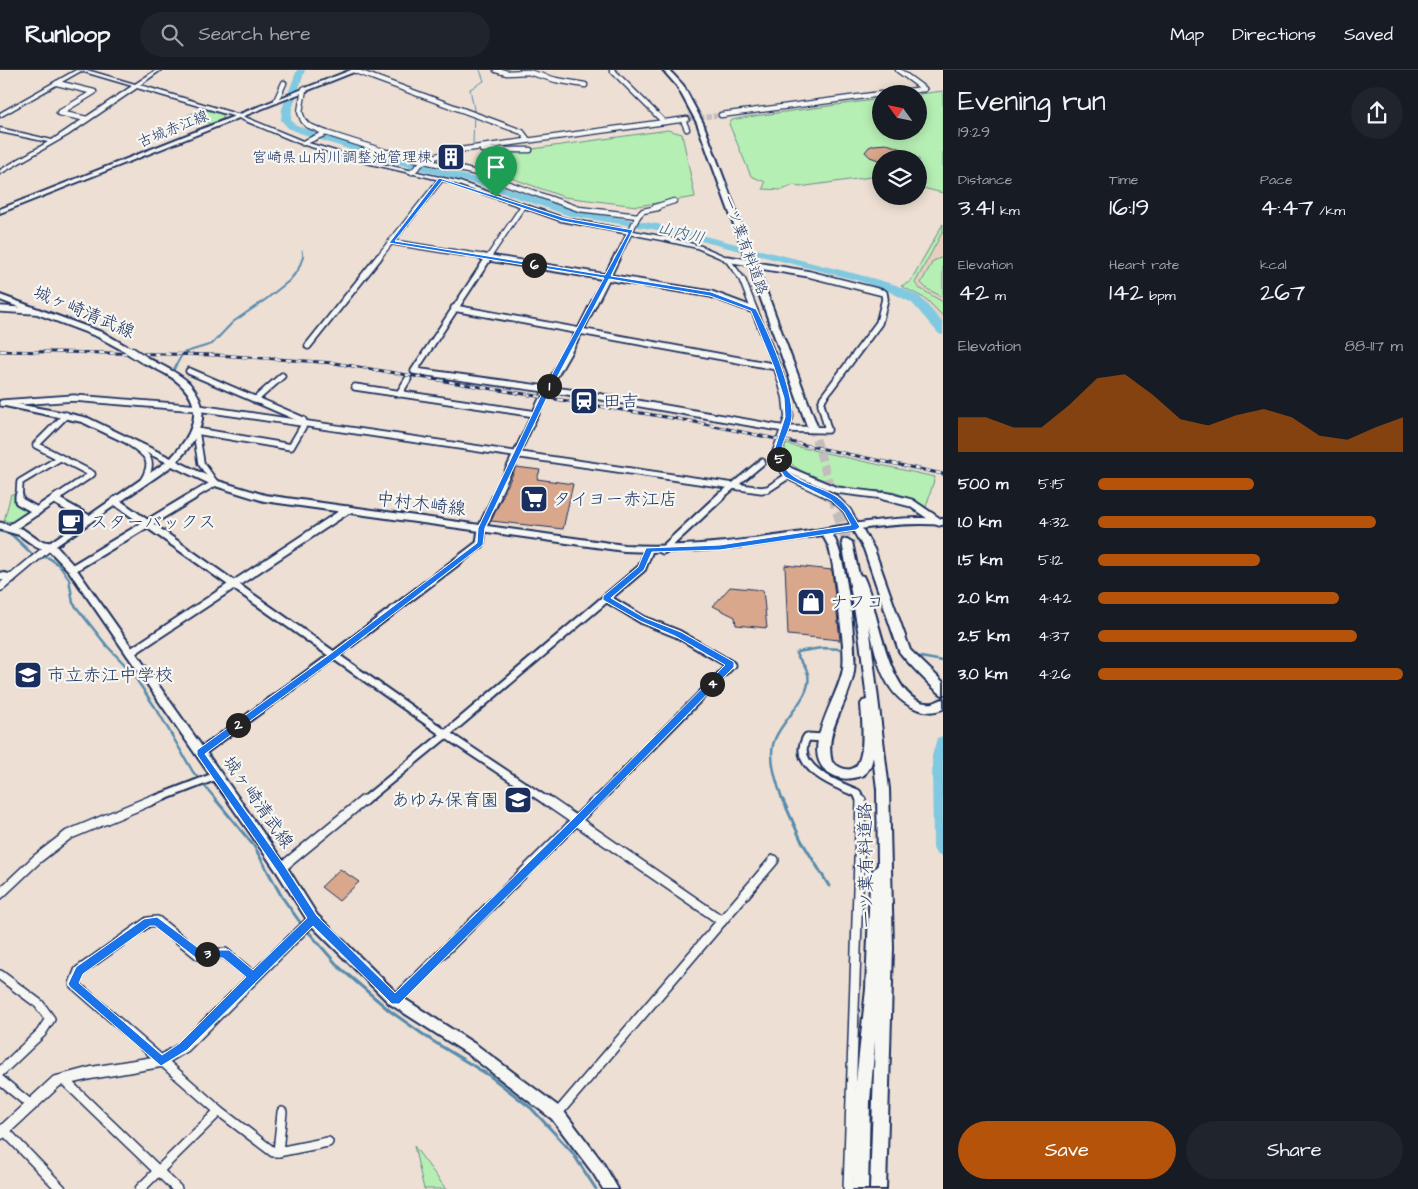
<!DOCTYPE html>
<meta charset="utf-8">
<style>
body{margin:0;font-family:"Architects Daughter","Klee One",sans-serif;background:#20242c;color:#f1f3f6;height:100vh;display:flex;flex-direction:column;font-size:19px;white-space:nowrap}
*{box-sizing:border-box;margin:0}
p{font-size:16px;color:#9ea1a6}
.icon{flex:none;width:28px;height:28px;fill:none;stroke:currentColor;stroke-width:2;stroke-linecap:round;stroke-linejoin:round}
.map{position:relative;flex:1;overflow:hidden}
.details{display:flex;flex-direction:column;background:#171b24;width:475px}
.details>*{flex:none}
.needle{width:32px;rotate:303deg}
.tools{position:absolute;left:872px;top:15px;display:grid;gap:10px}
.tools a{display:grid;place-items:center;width:55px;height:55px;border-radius:50%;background:#171b24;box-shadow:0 2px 12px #0003;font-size:25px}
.pin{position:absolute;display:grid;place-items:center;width:42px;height:42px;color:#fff;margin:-51px -21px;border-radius:50% 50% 50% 0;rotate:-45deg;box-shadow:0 0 5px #0007}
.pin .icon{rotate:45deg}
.km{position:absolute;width:25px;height:25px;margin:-12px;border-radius:50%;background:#222;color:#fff;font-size:14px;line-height:25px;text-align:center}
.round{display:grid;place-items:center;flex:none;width:52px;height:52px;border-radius:26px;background:#20242c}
.headline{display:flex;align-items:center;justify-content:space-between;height:85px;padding:0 15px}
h1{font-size:28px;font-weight:600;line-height:38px}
.figures{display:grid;grid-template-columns:repeat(3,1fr);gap:8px;height:85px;padding:5px 15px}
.figures div{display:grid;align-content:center}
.figures b{font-size:25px;font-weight:600}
.figures small{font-size:14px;font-weight:400}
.figures p{font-size:14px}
.chart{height:140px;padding:10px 15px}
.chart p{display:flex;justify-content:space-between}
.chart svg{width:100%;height:90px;margin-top:5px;fill:#b45309;opacity:.7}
.cta{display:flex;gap:10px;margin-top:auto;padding:10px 15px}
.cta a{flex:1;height:58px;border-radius:30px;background:#b45309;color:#fff;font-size:20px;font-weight:600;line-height:58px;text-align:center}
.cta a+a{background:#20242c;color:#f1f3f6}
ul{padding:0 15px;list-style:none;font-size:16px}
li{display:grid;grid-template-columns:80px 60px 1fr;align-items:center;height:38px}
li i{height:12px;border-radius:6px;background:#b45309}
header{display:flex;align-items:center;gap:30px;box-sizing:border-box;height:70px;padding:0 25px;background:#171b24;border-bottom:1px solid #363941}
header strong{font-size:24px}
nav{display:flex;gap:28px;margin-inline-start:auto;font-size:18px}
.search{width:350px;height:45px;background:#20242c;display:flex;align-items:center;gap:12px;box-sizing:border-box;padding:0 18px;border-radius:28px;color:#9ea1a6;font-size:19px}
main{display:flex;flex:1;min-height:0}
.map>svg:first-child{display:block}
</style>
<header>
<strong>Runloop</strong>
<div class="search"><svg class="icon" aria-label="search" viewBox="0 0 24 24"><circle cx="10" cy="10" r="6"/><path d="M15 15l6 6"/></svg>Search here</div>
<nav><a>Map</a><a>Directions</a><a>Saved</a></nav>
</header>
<main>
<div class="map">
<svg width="943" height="1119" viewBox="0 0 943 1119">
<rect width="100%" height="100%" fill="#eddfd3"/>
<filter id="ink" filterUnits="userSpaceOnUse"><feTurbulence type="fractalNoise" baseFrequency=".02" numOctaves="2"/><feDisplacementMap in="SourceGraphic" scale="10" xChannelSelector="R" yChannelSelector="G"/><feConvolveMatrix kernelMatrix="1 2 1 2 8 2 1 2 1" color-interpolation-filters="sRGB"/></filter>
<g filter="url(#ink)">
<polygon fill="#e7cebe" points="943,152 943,252 917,223 916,199"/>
<g fill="#b6efb3" stroke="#688f88">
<polygon points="943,21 943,123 919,117 919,89 881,89 881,107 871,107 799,117 794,115 782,120 763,119 765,112 751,106 729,54 732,50 747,47 881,29 881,61 919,61 919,24"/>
<polygon points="203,39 223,45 223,49 210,54 188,45"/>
<polygon points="668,60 682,64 695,127 637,136 564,127 478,96 486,91 481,85 497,84"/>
<polygon points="943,154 943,161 915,213 919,218 943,232 943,246 926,229 901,216 910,212"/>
<polygon points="943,187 943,227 927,219 921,213 933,191"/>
<path d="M785 374 935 407 926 437C915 430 905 425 891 422 880 419 868 422 857 420 845 418 834 414 824 410 805 403 784 398 785 374Z"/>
<polygon points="11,424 15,424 16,433 28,441 14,452 4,451"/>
<polygon points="414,1076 446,1119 424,1119"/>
</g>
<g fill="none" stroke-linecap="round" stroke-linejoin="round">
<g stroke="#588bad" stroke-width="1">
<polyline points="542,71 664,55"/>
<polyline points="473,77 474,39 470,19 484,11 480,0"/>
<polyline points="302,180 303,188"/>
</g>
<polyline stroke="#588bad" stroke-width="2" points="174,299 183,283 212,274 233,252 265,230 289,211 298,200 303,187"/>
<g stroke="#588bad" stroke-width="2.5">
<polyline points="0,461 12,465 32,484 49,488 59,495 69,509 73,533 107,576 130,600 159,643 193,702 218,732"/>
<polyline points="915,586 943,591"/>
<path d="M783 732C778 716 769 692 773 675 778 652 813 628 808 604 806 597 800 590 796 584L797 582 821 578 843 579"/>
</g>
<g stroke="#588bad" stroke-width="3">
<polyline points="216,730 254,776 282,827 302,855"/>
<polyline points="783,730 801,770 829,816"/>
<polyline points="306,859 339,897 390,941 431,970 490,1006 531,1038 572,1082 596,1119"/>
</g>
<g fill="#80c9e1" fill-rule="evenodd">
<polygon points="297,0 305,0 292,39 291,50 294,54 306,59 386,85 487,111 576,141 657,154 868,207 896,215 920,227 943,253 943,265 939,264 912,233 888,221 860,211 657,160 570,146 479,115 378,89 300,63 288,58 281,50 282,39"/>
<polygon points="943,666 943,786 936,784 933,778 932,686 937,668"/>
</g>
</g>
<g fill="#d9a88c" stroke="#1b2f5e">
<polygon points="887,74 905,80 907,87 905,89 881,89 881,91 870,87 865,82 869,77 874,75"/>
<polygon points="516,397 540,400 537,409 573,414 563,459 491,451"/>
<polygon points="785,495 832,500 840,570 788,565"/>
<polygon points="730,517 763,520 767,558 736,555 735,547 713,536"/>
<polygon points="340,799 359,812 339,831 321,817"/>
</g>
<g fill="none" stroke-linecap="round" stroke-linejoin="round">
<polyline stroke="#c3bcbc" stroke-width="4.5" stroke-dasharray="4.5 2" stroke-linecap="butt" points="687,49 721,45"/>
<polyline stroke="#c3bcbc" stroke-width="9" stroke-dasharray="9 4.5" stroke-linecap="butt" points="812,356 833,427"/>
<polyline stroke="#c3bcbc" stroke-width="11" stroke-dasharray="11 5.5" stroke-linecap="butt" points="833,426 847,472"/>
<defs>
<g id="minor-far3">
<polyline points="353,0 522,62 528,70"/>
<polyline points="496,0 507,3 528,2 556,10 585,15"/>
<polyline points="612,0 664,52"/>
<polyline points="898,0 924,19"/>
<polyline points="57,13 94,22 59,43 87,49"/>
<polyline points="304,19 300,42 303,50 307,55 326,63 386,82 481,104 579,139 638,146"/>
<polyline points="885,24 924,19"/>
<polyline points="276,31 284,13"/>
<polyline points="721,45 881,24"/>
<polyline points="683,50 687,59"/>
<polyline points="303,73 326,63"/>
<polyline points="482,80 530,80"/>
<polyline points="412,102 425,90 452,81 687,49"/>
<polyline points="655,137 674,131"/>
<polyline points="391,172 491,188"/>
<polyline points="378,188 441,109"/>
<polyline points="488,188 523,136"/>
<polyline points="617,188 638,146 643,141 658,138"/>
</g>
<g id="minor-far2">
<polyline points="483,187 711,224 754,240"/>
<polyline points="489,187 414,301 590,325 785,359 828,360 821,334 823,328 879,253 885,229 884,223 809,204 761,196"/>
<polyline points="727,189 746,192"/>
<polyline points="454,238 777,297"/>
<polyline points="0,239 35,241"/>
<polyline points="308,276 379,187"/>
<polyline points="189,301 303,350"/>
<polyline points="355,317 536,344"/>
<polyline points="399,324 408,309"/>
<polyline points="255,330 282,306"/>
<polyline points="2,333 74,328 198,338 761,420 768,419 788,406"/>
<polyline points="196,361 291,377 305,353"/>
<path d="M130 373C147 384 156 391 143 411"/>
<polyline points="780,394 791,401 836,420 893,427"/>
<polyline points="19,427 20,412 60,388"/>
<polyline points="57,427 92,404 36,375 66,345"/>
<polyline points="191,427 215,413 201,393 196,361"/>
<polyline points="496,427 547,319 580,261 617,187"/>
<polyline points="720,427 762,392"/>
</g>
<g id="minor-far1">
<polyline points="19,426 19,431 37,441"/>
<polyline points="884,426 911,433 939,452"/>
<polyline points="55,430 89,449"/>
<polyline points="115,431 441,661 548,732"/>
<polyline points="0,456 21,462 38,474 50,476"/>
<polyline points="11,458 59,426"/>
<polyline points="663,480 721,426"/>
<polyline points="72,499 193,426"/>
<polyline points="0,506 12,508"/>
<polyline points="130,583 347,440"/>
<path d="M824 668 807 667C789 697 837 715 857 723L861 732"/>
<polyline points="200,683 333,586 480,474 482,458 497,426"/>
<polyline points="149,732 216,706"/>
<polyline points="363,732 446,664 642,498 649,480"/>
<polyline points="596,732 731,595 678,564 643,550 606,528"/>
</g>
<g id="minor">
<polyline points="546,730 722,851"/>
<polyline points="281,798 364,730"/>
<polyline points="0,824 37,789 68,765 152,730"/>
<polyline points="0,905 39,934 50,949 41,963 0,1002"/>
<polyline points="254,907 225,883 199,885 157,851 148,852 79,901 74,914 219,1041 273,1082 278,1082 282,1042"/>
<polyline points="395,930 597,730"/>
<polyline points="0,1010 31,1035"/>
<polyline points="64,1010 177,1119"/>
<polyline points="557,1044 774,790"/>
<polyline points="4,1060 61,1119"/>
<polyline points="278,1082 328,1072"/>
<polyline points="140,1119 219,1041"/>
<polyline points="848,1119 861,730"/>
</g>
<g id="tertiary">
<polygon points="76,0 87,0 135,14 156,0 161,0 140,15 240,45 305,72 365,90 457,111 564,148 666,167 701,176 729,188 745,209 780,297 791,328 793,347 781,381 784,394 791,404 837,426 850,439 860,457 859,459 853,459 844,442 831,430 785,408 776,394 773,381 785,347 783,328 774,297 739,209 725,190 697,178 666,171 561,151 453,113 362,92 301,74 236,47 137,18 68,65 0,104 0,100 48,72 0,62 0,58 52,70 132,16 81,1 0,47 0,43"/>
<polygon points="50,473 54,476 53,478 3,520 0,521 0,513 47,474"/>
<polygon points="313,844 317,846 318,849 317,852 188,981 161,997 91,1009 60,1016 4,1068 0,1070 0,1056 53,1007 91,997 159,986 180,973 309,846"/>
</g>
<g id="secondary">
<polygon points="351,0 359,0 0,143 0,139"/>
<polygon points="0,225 104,263 133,280 129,282 126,282 98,267 0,230"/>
<path d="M140 287H146C160 295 178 302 189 313 215 341 199 368 177 391L218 411 265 425 624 475C684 478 743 471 803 462 849 455 896 445 943 449V455C896 451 849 461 803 468 743 477 684 484 624 481L264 431 212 415 172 396 56 476 75 497 285 794 317 845 400 926 478 976 562 1039 603 1093 618 1119H603L593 1103 552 1049 468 984 390 934 309 853 277 802 69 501 45 476 166 392 82 352 0 335V331L66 343 88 348 171 388C189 369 206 341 183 317 172 305 154 298 140 291Z"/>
</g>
<g id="primary">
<polygon points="663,0 669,0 683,15 703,53 817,356 815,358 809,358 807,356 697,53 677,16"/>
<path d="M856 454 860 455 874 479 910 580 943 612V625C938 624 903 588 899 581L864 479 851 457Z"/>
<path d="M826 459C846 464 857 581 854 601 850 633 823 659 832 692 871 722 862 653 861 634L863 631 867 630 860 571 842 472 843 470 847 469 852 472 859 505 863 506C879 536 887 639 933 633 937 632 939 630 943 629V639C933 643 926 642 917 639 883 627 876 586 869 555L889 719 893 878 886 1119H870L875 970 870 1031 868 1119H852L854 1031 866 919 870 814 873 800 878 795 877 719 873 687 871 695 864 705C852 709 843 711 831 704 795 685 840 626 843 598 845 579 841 560 839 541 837 524 835 507 832 491L829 477 821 462Z"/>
</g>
</defs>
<use href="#minor-far3" stroke="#1b2f5e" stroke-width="7"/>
<use href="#minor-far2" stroke="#1b2f5e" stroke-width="9"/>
<use href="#minor-far1" stroke="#1b2f5e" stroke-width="11"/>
<use href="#minor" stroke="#1b2f5e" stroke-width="12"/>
<use href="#tertiary" stroke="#1b2f5e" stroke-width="3"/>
<use href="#secondary" stroke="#1b2f5e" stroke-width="4"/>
<use href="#primary" stroke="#1b2f5e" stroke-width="4"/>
<use href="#minor-far3" stroke="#f6f6f2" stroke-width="4.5"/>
<use href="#minor-far2" stroke="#f6f6f2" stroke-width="5.5"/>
<use href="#minor-far1" stroke="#f6f6f2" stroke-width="7"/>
<use href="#minor" stroke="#f6f6f2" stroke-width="9"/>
<use href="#tertiary" fill="#f6f6f2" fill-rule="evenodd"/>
<use href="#secondary" fill="#f6f6f2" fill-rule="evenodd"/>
<use href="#primary" fill="#f6f6f2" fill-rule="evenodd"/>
<defs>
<polyline id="rail" points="0,281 217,285 334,293 690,351 943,404"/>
</defs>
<use href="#rail" stroke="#1b2f5e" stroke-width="3"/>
<use href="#rail" stroke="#f6f6f2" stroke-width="2" stroke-dasharray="5.5" stroke-linecap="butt"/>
<defs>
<polyline id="secondary-bridge" points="129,280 143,289"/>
</defs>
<use href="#secondary-bridge" stroke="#1b2f5e" stroke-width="11" stroke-linecap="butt"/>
<use href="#secondary-bridge" stroke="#f6f6f2" stroke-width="8"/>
</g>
</g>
<path fill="#1a73e8" stroke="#fff" fill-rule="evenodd" d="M439 108 565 148 633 160 611 206 711 222 756 239C769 263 793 319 792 346 791 362 776 377 783 394 791 413 822 416 837 427 848 435 853 446 860 457L856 460 720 480 652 482 644 500 611 528 645 548 681 562 734 592V597L580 754 399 934H392L313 856 187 980 161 996 70 917 68 914 76 897 144 849 157 847 201 880H229L253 900 307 848 277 801 197 685V680L330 584 477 473 478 458 544 319 604 208 389 173ZM442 111 562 151 628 163 605 205 395 171ZM609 209 710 226 751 241 774 297 784 328 785 347 774 381 776 394 785 407 831 430 844 442 851 455 720 475 646 478 638 497 603 526V530L640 551 675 566 725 595 574 748 395 923 317 846 284 795 205 684 336 588 483 475 485 458 551 319ZM150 856H155L196 888H223L246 907 180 973 162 985 79 913 83 904Z"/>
<defs>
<symbol id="building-square" viewBox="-11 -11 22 22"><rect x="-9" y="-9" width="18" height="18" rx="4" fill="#1b2f5e" stroke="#f6f6f2"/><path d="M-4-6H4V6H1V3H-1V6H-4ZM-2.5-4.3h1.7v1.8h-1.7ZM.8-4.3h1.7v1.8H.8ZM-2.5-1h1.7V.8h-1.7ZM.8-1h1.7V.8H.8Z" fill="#fff"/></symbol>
<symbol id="station-square" viewBox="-11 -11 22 22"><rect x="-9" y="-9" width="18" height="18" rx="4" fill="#1b2f5e" stroke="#f6f6f2"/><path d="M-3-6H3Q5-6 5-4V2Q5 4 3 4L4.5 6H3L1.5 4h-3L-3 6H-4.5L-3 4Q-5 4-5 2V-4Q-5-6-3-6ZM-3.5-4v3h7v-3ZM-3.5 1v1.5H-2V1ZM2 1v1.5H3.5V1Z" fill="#fff"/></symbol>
<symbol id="supermarket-square" viewBox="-11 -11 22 22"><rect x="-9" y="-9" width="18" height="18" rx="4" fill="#1b2f5e" stroke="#f6f6f2"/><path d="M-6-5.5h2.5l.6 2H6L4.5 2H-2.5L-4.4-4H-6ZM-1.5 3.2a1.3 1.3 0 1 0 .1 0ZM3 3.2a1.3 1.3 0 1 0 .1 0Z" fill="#fff"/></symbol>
<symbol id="cafe-square" viewBox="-11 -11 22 22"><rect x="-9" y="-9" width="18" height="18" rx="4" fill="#1b2f5e" stroke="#f6f6f2"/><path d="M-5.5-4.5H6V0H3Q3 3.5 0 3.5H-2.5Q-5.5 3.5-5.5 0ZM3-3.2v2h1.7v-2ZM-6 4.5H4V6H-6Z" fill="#fff"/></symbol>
<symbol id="shop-square" viewBox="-11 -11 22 22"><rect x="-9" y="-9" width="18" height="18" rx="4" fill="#1b2f5e" stroke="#f6f6f2"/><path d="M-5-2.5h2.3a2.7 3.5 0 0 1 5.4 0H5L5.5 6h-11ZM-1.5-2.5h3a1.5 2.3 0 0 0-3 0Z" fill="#fff"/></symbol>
<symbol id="school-square" viewBox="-11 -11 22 22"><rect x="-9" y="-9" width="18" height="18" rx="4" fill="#1b2f5e" stroke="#f6f6f2"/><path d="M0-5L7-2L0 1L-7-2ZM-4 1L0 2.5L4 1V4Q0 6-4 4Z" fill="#fff"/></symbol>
</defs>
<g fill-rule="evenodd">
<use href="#building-square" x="435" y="71" width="32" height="32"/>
<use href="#station-square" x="568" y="315" width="32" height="32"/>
<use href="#supermarket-square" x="518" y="413" width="32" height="32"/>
<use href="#cafe-square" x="55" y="436" width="32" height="32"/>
<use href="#shop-square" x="795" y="516" width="32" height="32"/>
<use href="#school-square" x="12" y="589" width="32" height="32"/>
<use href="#school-square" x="502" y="714" width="32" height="32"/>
</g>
<g text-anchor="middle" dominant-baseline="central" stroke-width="4.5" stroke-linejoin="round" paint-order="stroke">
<g font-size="15" fill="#1b2f5e" stroke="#f6f6f2">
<text transform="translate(173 59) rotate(-22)">古城赤江線</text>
<text transform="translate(745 175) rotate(70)">一ツ葉有料道路</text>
</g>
<g font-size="15" fill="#1b2f5e" stroke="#f6f6f2" text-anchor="end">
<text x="432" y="87">宮崎県山内川調整池管理棟</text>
</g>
<g font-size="16" font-style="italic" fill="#34567f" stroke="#f6f6f2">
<text transform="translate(681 163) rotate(14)">山内川</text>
</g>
<g font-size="18" fill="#1b2f5e" stroke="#f6f6f2">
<text transform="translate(84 242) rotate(23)">城ヶ崎清武線</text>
<text transform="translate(421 434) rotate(7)">中村木崎線</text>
<text transform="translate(258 732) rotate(55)">城ヶ崎清武線</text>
<text transform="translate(866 795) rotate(-91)">一ツ葉有料道路</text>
</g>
<g font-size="18" fill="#1b2f5e" stroke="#f6f6f2" text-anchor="start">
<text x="603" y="331">田吉</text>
<text x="553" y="429">タイヨー赤江店</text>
<text x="90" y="452">スターバックス</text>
<text x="830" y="532">ナフコ</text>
<text x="47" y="605">市立赤江中学校</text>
<text x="499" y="730" text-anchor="end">あゆみ保育園</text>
</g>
</g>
</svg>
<div class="tools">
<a><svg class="needle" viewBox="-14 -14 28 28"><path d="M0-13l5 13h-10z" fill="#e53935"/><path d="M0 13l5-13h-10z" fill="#9ea1a6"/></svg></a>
<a><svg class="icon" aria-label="layers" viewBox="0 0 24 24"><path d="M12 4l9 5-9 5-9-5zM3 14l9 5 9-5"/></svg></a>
</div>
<div class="pin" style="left:496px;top:127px;background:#1e9e55"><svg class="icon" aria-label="arrive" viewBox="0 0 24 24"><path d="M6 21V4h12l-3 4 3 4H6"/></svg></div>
<b class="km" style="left:549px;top:316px">1</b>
<b class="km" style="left:238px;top:655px">2</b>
<b class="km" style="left:207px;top:884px">3</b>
<b class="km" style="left:712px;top:614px">4</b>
<b class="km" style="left:779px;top:389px">5</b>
<b class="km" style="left:534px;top:195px">6</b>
</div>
<section class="details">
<div class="headline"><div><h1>Evening run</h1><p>19:29</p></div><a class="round"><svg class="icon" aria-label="share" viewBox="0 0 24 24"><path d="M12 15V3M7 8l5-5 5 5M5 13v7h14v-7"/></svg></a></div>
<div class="figures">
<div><p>Distance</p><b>3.41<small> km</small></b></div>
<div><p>Time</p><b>16:19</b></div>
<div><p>Pace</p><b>4:47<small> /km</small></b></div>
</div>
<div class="figures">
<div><p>Elevation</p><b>42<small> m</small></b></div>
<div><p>Heart rate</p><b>142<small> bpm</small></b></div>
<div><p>kcal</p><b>267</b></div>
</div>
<div class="chart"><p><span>Elevation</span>88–117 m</p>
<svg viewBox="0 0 160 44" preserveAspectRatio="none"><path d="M0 44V27L10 27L20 32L30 32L40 21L50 8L60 6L70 16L80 28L90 31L100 26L110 23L120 27L130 36L140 38L150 32L160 27V44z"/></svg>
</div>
<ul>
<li><b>500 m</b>5:15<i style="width:51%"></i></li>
<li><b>1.0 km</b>4:32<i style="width:91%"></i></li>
<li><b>1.5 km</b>5:12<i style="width:53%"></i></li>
<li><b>2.0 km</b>4:42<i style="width:79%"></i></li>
<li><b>2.5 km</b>4:37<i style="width:85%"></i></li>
<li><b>3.0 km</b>4:26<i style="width:100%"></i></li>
</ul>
<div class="cta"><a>Save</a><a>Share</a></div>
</section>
</main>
